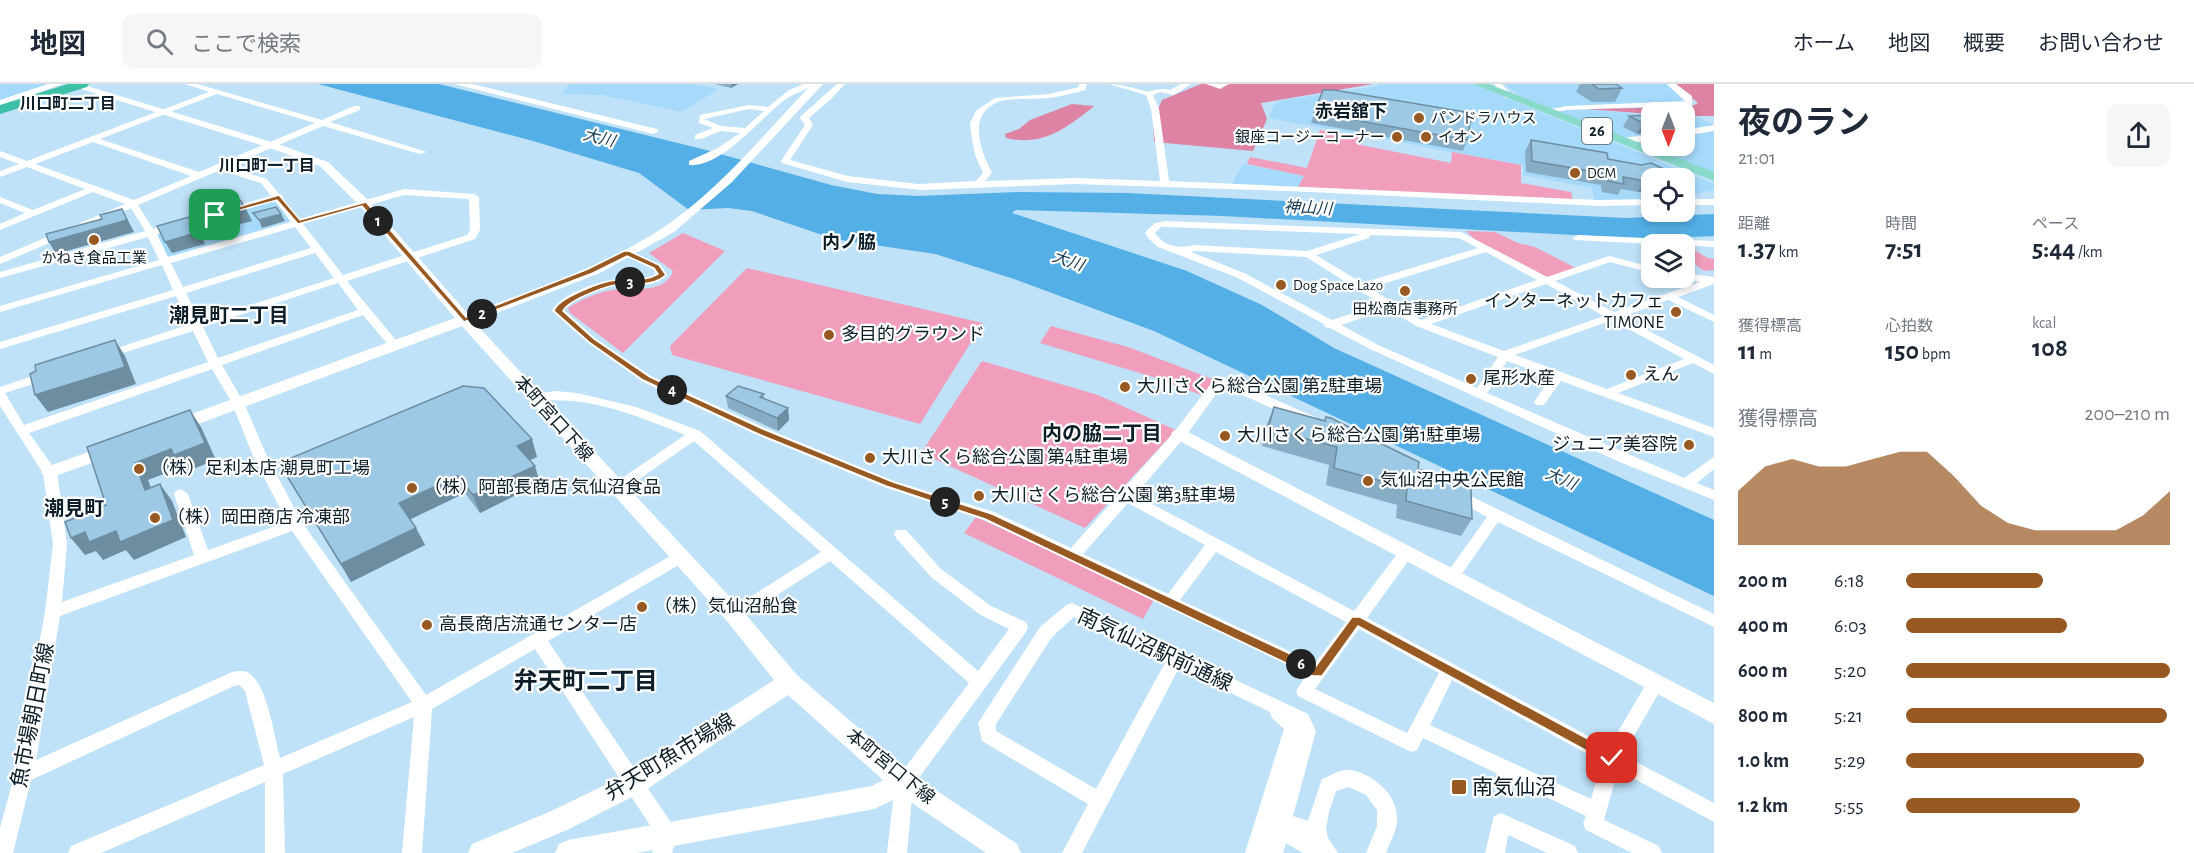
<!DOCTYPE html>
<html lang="ja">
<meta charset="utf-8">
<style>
body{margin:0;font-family:"Alegreya Sans","Noto Sans JP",sans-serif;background:#f6f6f7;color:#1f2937;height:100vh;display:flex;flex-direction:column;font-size:22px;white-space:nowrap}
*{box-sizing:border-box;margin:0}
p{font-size:20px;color:#747a83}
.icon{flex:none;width:33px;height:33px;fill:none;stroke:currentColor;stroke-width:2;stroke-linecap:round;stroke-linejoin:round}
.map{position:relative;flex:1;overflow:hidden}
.drawer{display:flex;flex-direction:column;background:#fff;width:480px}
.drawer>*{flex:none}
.needle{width:39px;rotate:180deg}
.tools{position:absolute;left:1641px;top:18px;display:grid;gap:12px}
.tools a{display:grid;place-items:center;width:54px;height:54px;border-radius:12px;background:#fff;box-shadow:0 3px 9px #0003;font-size:30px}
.pin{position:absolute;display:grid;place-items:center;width:51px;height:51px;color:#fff;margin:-26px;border-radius:12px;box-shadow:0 3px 9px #0006}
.km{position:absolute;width:30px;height:30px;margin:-15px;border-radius:50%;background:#222;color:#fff;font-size:16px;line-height:30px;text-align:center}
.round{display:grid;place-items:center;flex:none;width:63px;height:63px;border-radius:12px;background:#f6f6f7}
.headline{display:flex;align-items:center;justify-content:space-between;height:102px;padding:0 24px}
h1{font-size:33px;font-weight:700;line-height:45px}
.stats{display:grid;grid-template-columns:repeat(3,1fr);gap:9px;height:102px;padding:6px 24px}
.stats div{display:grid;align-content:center}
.stats b{font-size:26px;font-weight:700}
.stats small{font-size:16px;font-weight:400}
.stats p{font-size:16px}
.chart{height:168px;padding:12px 24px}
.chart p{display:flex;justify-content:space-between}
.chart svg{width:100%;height:108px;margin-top:6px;fill:#985821;opacity:.7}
ul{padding:0 24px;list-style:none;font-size:20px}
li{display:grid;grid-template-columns:96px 72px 1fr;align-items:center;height:45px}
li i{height:15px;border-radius:8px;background:#985821}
header{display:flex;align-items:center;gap:36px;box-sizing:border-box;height:84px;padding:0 30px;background:#fff;border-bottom:2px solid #e0e1e3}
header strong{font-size:28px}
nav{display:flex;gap:33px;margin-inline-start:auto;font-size:21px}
.search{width:420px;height:54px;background:#f6f6f7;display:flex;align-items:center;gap:15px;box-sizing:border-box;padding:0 21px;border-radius:12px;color:#747a83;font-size:22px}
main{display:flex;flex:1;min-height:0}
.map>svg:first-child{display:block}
</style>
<header>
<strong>地図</strong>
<div class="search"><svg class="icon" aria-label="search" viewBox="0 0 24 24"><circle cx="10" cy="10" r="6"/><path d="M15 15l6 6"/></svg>ここで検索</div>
<nav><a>ホーム</a><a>地図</a><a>概要</a><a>お問い合わせ</a></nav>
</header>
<main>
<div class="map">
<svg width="1714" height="769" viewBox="0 0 1714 769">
<rect width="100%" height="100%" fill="#bfe2f9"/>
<g fill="#a6dafb">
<polygon points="0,0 53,0 0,17"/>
<polygon points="569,0 694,0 719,5 682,28 603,11 562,10"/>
<polygon points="1379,0 1473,0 1714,100 1714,106 1685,112 1684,94 1652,94 1651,116 1594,116 1592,104 1523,91 1523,81 1269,34 1274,20 1285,16 1378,2"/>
<polygon points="1505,0 1666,0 1682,14 1680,17 1656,20 1546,24 1522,14"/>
<polygon points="1577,25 1651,31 1652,62 1684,62 1685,33 1698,34 1714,41 1714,92 1551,28"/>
<polygon points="1243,80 1304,92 1298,103 1232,100"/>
<polygon points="270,118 277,119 291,136 171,173 166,171 157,152 163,147"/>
</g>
<g fill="#f09ebb">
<polygon points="1320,46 1362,54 1361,61 1451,79 1452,68 1521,81 1521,99 1571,108 1573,116 1298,103 1304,92 1247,80 1250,73 1307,84"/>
<polygon points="1466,147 1495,148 1518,159 1535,163 1578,185 1547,193 1474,155"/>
<path d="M683 149 725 167 623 269 570 229 568 224C580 216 598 208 613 206 631 203 665 211 673 187L649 169Z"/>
<polygon points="1685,161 1708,174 1714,175 1714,186 1704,187 1685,173"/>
<polygon points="747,184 983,239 920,340 672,271 670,262"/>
<polygon points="1051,242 1128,263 1215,296 1204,312 1153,293 1040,259"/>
<polygon points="982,277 1098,311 1176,346 1085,444 921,369"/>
<polygon points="976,433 1155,514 1143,535 964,449"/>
</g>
<g fill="#de83a4">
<polygon points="1201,0 1373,0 1261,19 1267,35 1253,67 1154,58 1153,37 1162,16"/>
<polygon points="1675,0 1714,0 1714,32 1685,32 1684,28 1651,30 1586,25 1690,23 1698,19"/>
<path d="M1072 20 1094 22C1067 44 1042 63 1006 54L1005 50 1019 45 1030 36Z"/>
</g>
<polygon fill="#53afe5" points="318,0 439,0 706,66 831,101 877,110 918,112 1019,108 1127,109 1625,134 1714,130 1714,152 1646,155 1223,132 1016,126 1012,129 1187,187 1262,221 1334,264 1714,436 1714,512 1154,247 1011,194 935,170 834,155 752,127 728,124 689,126 639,89 533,57"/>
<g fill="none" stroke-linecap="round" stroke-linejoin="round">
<g fill="#fff" fill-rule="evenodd">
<path d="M185 0H197L322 36 354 22H360V26L330 38 427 68 420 70 323 42 227 83 267 95 279 110 282 111 283 115 299 135 404 105 474 110 479 113 480 146 475 155 347 197 399 260 401 262 399 264H391L363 231 222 281 244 319 266 370 301 437 426 611 674 470H684L686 474 684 478 548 557 674 743 677 750 672 769H652L657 752 535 565 432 625 422 769H402L414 633 283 690 285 769H265V698L101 769H68L71 762 264 681 245 607 239 601 234 602 31 696 13 769H0V744L16 685 45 528 53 460 43 389 0 322V303L48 287 54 291 52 294 5 309 24 341 208 278 193 247 110 273 106 275 100 271 102 269 190 240 176 212 0 265V258L173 206 162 181 0 228V222L159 176 148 153 0 194V188L145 147 131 124 0 180V173L125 120 93 108 0 146V140L25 129 0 119V113L33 126 85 105 27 83 0 93V87L19 80 0 73V67L27 77 209 8ZM217 10 315 39 199 88 100 55ZM93 58 191 92 134 116 35 80ZM220 86 261 99 271 112 153 145 138 121ZM404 111 469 115 470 146 467 151 343 191 303 140ZM275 117 291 138 168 173 157 150ZM295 143 311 164 183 203 171 179ZM315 169 334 194 200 237 186 209ZM338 199 358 226 218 274 203 243ZM212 285 232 319 252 370 287 438 208 466 188 410 181 405 176 407 174 410 194 471 62 518 67 460 57 388 29 349ZM292 447 412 618 280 674C274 652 268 603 250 590 245 586 239 587 232 588L36 676 60 532Z"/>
<path d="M804 0H815C806 6 795 9 786 15 761 33 722 84 689 81V77L718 64 740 49 721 47 701 55H695V51L713 44 699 39 700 31 749 21 768 23 789 6ZM749 25 764 27 745 44 721 42 704 35Z"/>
<path d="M837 0H845L831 15 809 34 813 41 790 76 848 92 918 100 976 97 983 89 975 71 971 49 970 39 976 27 995 14 1049 10 1079 3V0H1087L1085 6C1073 9 1060 13 1048 14 1034 16 1008 13 996 19 967 33 981 67 992 89L985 97 1075 94 1160 97 1151 25 1146 11 1109 0C1122 0 1132 4 1145 7 1154 8 1158 3 1170 6L1181 0H1191L1174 11 1160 8 1153 11 1159 25 1169 97 1599 116 1652 115V121L1599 122 1289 107 1075 100 921 106 847 98 782 79 781 77 805 41 800 34 801 32Z"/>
<polygon points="1206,0 1229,0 1220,5"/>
<polygon points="1494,0 1502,0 1512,12 1511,14 1505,14"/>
<polygon points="1667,0 1676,0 1692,12 1692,21 1567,26 1546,29 1542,27 1567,22 1685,17"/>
<rect x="1684" y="115" width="30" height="6"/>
<path d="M1165 137 1461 148 1547 193 1609 172 1652 183V189L1610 178 1555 197 1614 228 1700 198 1680 194H1684V189L1714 193V200L1678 213 1714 231V238L1668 216 1622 233 1714 281V290L1693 279 1618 309 1714 344V353L1561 297 1544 321H1536L1534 318 1551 293 1507 277 1487 309 1684 394 1714 373V385L1697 399 1714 406V416L1622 379 1370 265 1330 244 1325 243 1324 240 1236 193 1158 163 1148 154 1145 148 1155 139ZM1161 143H1165L1361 150 1307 167 1194 161C1179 165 1165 163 1155 149ZM1370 151 1459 154 1478 164 1362 199 1316 171 1369 154ZM1195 167 1306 173 1381 220 1332 236 1244 189 1191 168ZM1486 168 1537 196 1421 236 1370 204ZM1546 200 1604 232 1504 267 1431 240ZM1389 225 1416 242 1498 273 1477 304 1378 261 1341 241ZM1612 236 1684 275 1607 305 1515 271Z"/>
<polygon points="1578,151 1714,157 1714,163 1574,156 1573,154"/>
<path d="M627 166 661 181 667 191C654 205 636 200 618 201 601 203 576 213 564 226L595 254 651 292 765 344 894 397 994 428 1071 464 1175 347 1216 293H1224L1315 333 1316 336 1315 339H1305L1222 302 1185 353 1135 411 1354 527 1401 465H1411L1413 469 1411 473 1367 534 1609 663 1649 595 1655 593 1661 595 1663 600 1661 605 1623 671 1714 719V738L1618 686 1604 736 1659 762 1662 769H1632L1586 746 1583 740 1586 732 1423 654 1417 666 1411 668 1298 612 1296 607 1307 590 984 436 884 403 755 350 643 298 587 258 552 227C560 210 601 196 619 195 632 194 645 198 656 190L653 185 623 171V167ZM1128 419 1205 461 1168 510 1083 470ZM1216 468 1346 538 1315 579 1180 516ZM1359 545 1439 589 1407 649 1315 605ZM1452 596 1602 678 1591 715 1430 641Z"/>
<path d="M555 307 577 309 636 323 700 347 978 587 1009 545 979 530 931 493 896 454 894 450 896 446H906L941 485 991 522 1026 538 1028 543 1026 548 913 702 907 769H887L895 699 898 693 969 599 830 477 740 535 734 537 728 535 726 531 728 527 821 468 694 357 622 407H612L610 404 612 401 685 351C637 332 586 310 534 318L528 314 534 310Z"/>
<polygon points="1456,405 1714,530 1714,543 1498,438 1457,497 1452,499 1447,497 1444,493 1447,489 1487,433 1451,413 1449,410"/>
<path d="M1072 519 1308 630 1316 647 1293 732 1308 737 1322 695C1331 691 1340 685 1349 686 1371 688 1397 710 1397 733 1398 745 1390 758 1386 769H1366L1377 742V726L1366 711 1349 703 1336 707 1329 728 1326 745 1328 754 1338 769H1303L1286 759 1283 769H1245L1284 645 1272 634 1270 628 1179 584 1082 769H1062L1088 720 982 657 978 639 1040 543 1066 521ZM1074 533 1166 577 1096 705 996 647V640L1052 553Z"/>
<polygon points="1501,729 1575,762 1578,769 1547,769 1508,751 1505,769 1485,769 1494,732"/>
</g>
<g fill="#fff" fill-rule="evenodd">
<polygon points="48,0 63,0 0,22 0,16"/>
<polygon points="454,0 472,0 657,45 659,47 653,50"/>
<path d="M812 0H823L732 98 674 148 600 189 474 238 741 525 797 591 913 691 1017 760 1021 769H986L902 712 874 725 636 769H555L559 760 568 756 872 702 883 696 788 611 644 707 567 746 512 769H468L472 760 549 728 626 691 774 596 727 537 462 242 179 347H167L164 343 167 339 455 234 360 122 320 82 267 63 78 4 87 2 275 59 328 78 368 116 468 230C535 205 604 183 664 143 721 104 765 49 812 0Z"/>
<polygon points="1714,41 1714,47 1684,52 1684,46"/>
<polygon points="1652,50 1652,56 1624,60 1618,57 1624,54"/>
<polygon points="1180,344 1714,619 1714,640 1174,354 1171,350 1174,346"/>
<polygon points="113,359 119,361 122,365 119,369 50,394 44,392 41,388 44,384"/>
</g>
<polygon fill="#8adaca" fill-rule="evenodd" points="1473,0 1489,0 1714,88 1714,97"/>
<polygon fill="#3cc1a7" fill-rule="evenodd" points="68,0 89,0 87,3 0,30 0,21"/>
</g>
<g fill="#87adc5">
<polygon points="715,0 738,0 731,4"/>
<polygon points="1580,0 1616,0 1622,4 1615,18 1592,18 1576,8"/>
<polygon points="1314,29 1467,56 1463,67 1311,39"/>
<polygon points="1652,31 1652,48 1637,50 1623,43 1629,32"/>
<polygon points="1531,56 1608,75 1677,91 1638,108 1621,105 1618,111 1602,108 1601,101 1526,88 1525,67"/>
<polygon points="228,119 252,137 240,140 234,131"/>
<polygon points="764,310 764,315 788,324 789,336 778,347 728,324 726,312"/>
<polygon points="1274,323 1324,336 1326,333 1354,352 1418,385 1472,435 1461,452 1396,434 1397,421 1326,401 1329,381 1262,362 1267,340"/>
<polygon points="537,373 529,376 540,399 480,429 465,409 410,435 416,444 425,461 351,498 279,379"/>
</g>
<g fill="#6e8da0">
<polygon points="731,0 738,0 731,4"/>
<polygon points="1652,38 1652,48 1637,50 1643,39"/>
<polygon points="1677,91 1675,94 1659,94"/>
<polygon points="1652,96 1652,106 1638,108 1645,97"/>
<polygon points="122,125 134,148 56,170 49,158 127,136"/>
<polygon points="246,125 252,137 240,140 234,129"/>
<polygon points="281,130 285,137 262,144 259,136"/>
<polygon points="199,148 205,160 172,169 165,158"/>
<polygon points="115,256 125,272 136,300 48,328 35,311"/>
<polygon points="788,324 789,336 778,347 777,334"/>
<polygon points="190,326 201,343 216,376 185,388 182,383 148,396 158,423 145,406 135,379 171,365"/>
<polygon points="532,355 537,373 522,380 517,362"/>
<polygon points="535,382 540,399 480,429 473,411"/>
<polygon points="458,392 465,409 407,437 399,419"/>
<polygon points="160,400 172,417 186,453 134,476 126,466 103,476 96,467 85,471 71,454"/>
<polygon points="416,444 425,461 351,498 341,480"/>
</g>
<g fill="#9dc9e5" stroke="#6e8da0" stroke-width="1.5">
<polygon points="1592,0 1616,0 1622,4 1599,5"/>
<polygon points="1323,6 1334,6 1472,29 1467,56 1314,29"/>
<polygon points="1652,31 1652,38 1643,39 1629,32"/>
<polygon points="1531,56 1607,69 1608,75 1641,81 1651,79 1677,91 1659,94 1652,94 1652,96 1645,97 1623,93 1624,100 1608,97 1607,90 1532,77"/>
<polygon points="240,116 246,125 234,129 228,119"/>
<polygon points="276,123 281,130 259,136 253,129"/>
<polygon points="122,125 127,136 49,158 46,150 102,135 100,131"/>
<polygon points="189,133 199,148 165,158 157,142"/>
<polygon points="115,256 125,283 35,311 30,290 36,287 35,281"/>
<polygon points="463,302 484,304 532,355 517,362 535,382 473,411 458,392 399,419 416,444 341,480 279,379"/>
<polygon points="738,302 764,310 760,313 788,324 777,334 726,312"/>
<polygon points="1274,323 1325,337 1326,333 1331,334 1355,346 1354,352 1380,359 1419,378 1418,385 1450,394 1471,405 1472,435 1406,417 1407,404 1334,384 1337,363 1268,345"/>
<polygon points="190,326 205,359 174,371 171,365 135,379 145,406 160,400 173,436 120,458 116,447 89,458 85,448 71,454 65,438 106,421 87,363"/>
</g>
<path fill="#985821" stroke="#fff" stroke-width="1.5" d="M279 111 300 136 366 118 466 233 588 185 624 167H629L659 181 666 191C650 204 635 198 616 201 604 203 568 216 563 227L594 255 650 293 763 345 893 398 992 430 1316 582 1352 533H1360L1616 670 1618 674 1616 678 1612 680 1607 678 1358 542 1322 592H1313L985 435 886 402 756 349 643 296 589 258 554 227C557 214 603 197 616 196 632 195 644 198 658 190L654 184 627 172 593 189 464 238 362 122 298 140 277 116 215 133 211 131Z"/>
<g fill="#985821" stroke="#fefefe" stroke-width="2">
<circle cx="1419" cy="34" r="6"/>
<circle cx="1397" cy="53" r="6"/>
<circle cx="1426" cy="53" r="6"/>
<circle cx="1575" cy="89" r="6"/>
<circle cx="94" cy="156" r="6"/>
<circle cx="1281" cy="201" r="6"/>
<circle cx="1405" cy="207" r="6"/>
<circle cx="1676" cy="228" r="6"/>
<circle cx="829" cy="251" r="6"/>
<circle cx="1631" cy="291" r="6"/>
<circle cx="1471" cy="295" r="6"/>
<circle cx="1125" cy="303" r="6"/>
<circle cx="1225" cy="352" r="6"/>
<circle cx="1689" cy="361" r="6"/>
<circle cx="870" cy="374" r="6"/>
<circle cx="139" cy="385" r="6"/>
<circle cx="1368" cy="397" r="6"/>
<circle cx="412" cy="404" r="6"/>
<circle cx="979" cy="412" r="6"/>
<circle cx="155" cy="434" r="6"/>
<circle cx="642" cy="523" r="6"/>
<circle cx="427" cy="541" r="6"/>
<rect x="1451" y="695" width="16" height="16" rx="3"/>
</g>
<g text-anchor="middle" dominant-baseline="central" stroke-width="4.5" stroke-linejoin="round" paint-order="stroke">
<g font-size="15" fill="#0d1e28" stroke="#fefefe" text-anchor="start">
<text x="1431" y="34">パンドラハウス</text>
<text x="1385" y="53" text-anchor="end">銀座コージーコーナー</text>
<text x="1438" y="53">イオン</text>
<text x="1587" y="89">DCM</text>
<text x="94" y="174" text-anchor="middle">かねき食品工業</text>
<text x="1293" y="201">Dog Space Lazo</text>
<text x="1405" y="225" text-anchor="middle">田松商店事務所</text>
</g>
<g font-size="16" font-weight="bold" fill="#0d1e28" stroke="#fefefe">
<text x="68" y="20">川口町二丁目</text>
<text x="267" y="82">川口町一丁目</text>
</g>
<rect fill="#fefefe" stroke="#556168" stroke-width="1.5" x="1582" y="34" width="30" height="26" rx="4.5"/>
<g font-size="16" font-weight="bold" fill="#0d1e28">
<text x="1597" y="47">26</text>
</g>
<g font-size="16" font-style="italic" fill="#133b51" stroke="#fefefe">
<text transform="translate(599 54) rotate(14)">大川</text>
<text transform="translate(1308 124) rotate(3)">神山川</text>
<text transform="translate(1068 177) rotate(19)">大川</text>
<text transform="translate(1561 395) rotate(23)">大川</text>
</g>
<g font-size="18" font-weight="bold" fill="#0d1e28" stroke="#fefefe">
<text x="1351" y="28">赤岩舘下</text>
<text x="849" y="159">内ノ脇</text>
</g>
<g font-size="18" fill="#0d1e28" stroke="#fefefe" text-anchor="start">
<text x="1664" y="218" text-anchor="end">インターネットカフェ<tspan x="1664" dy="21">TIMONE</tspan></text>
<text x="841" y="251">多目的グラウンド</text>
<text x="1643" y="291">えん</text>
<text x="1483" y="295">尾形水産</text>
<text x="1137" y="303">大川さくら総合公園 第2駐車場</text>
<text x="1237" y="352">大川さくら総合公園 第1駐車場</text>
<text x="1677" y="361" text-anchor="end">ジュニア美容院</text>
<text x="882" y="374">大川さくら総合公園 第4駐車場</text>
<text x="151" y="385">（株）足利本店 潮見町工場</text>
<text x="1380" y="397">気仙沼中央公民館</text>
<text x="424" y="404">（株）阿部長商店 気仙沼食品</text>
<text x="991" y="412">大川さくら総合公園 第3駐車場</text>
<text x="167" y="434">（株）岡田商店 冷凍部</text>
<text x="654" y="523">（株）気仙沼船食</text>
<text x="439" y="541">高長商店流通センター店</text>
</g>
<g font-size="18" fill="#0d1e28" stroke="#fefefe">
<text transform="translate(553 335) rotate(48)">本町宮口下線</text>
<text transform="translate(890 683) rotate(39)">本町宮口下線</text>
</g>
<g font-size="20" font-weight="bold" fill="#0d1e28" stroke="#fefefe">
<text x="229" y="232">潮見町二丁目</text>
<text x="1102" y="350">内の脇二丁目</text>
<text x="74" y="425">潮見町</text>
</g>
<g font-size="21" fill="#0d1e28" stroke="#fefefe">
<text transform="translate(1155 566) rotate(25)">南気仙沼駅前通線</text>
<text transform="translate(33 631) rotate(-79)">魚市場朝日町線</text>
<text transform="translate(670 673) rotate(-31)">弁天町魚市場線</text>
</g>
<g font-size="21" fill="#0d1e28" stroke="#fefefe" text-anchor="start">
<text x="1472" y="703">南気仙沼</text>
</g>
<g font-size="24" font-weight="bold" fill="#0d1e28" stroke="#fefefe">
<text x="586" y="598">弁天町二丁目</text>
</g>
</g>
</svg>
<div class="tools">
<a><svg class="needle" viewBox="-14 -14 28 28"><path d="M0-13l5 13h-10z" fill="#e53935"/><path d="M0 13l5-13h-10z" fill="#747a83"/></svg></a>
<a><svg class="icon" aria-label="locate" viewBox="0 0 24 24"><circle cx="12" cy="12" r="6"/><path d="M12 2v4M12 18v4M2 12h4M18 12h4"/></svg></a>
<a><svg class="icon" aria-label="layers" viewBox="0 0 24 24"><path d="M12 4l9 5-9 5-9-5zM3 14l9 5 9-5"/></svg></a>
</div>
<div class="pin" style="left:215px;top:131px;background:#1e9e55"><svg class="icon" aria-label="arrive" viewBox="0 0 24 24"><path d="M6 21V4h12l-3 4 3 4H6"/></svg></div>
<div class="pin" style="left:1612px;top:674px;background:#d93025"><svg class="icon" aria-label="check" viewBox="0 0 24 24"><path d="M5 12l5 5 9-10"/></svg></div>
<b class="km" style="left:378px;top:137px">1</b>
<b class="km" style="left:482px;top:230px">2</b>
<b class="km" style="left:630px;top:198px">3</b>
<b class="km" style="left:672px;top:306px">4</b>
<b class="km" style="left:945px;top:418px">5</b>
<b class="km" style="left:1301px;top:580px">6</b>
</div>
<section class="drawer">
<div class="headline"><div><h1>夜のラン</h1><p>21:01</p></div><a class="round"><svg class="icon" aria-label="share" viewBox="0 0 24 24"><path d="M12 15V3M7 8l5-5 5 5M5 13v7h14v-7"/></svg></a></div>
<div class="stats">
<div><p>距離</p><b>1.37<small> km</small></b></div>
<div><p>時間</p><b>7:51</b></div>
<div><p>ペース</p><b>5:44<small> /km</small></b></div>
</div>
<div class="stats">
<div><p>獲得標高</p><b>11<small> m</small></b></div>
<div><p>心拍数</p><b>150<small> bpm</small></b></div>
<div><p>kcal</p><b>108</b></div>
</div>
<div class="chart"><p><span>獲得標高</span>200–210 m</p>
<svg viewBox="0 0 160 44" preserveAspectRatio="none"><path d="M0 44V22L10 12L20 9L30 12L40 12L50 9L60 6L70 6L80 16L90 28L100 35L110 38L120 38L130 38L140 38L150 32L160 22V44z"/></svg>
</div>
<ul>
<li><b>200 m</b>6:18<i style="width:52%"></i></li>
<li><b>400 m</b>6:03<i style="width:61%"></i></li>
<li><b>600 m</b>5:20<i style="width:100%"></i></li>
<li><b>800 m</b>5:21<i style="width:99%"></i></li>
<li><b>1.0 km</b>5:29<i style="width:90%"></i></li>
<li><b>1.2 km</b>5:55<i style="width:66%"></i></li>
</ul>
</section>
</main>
